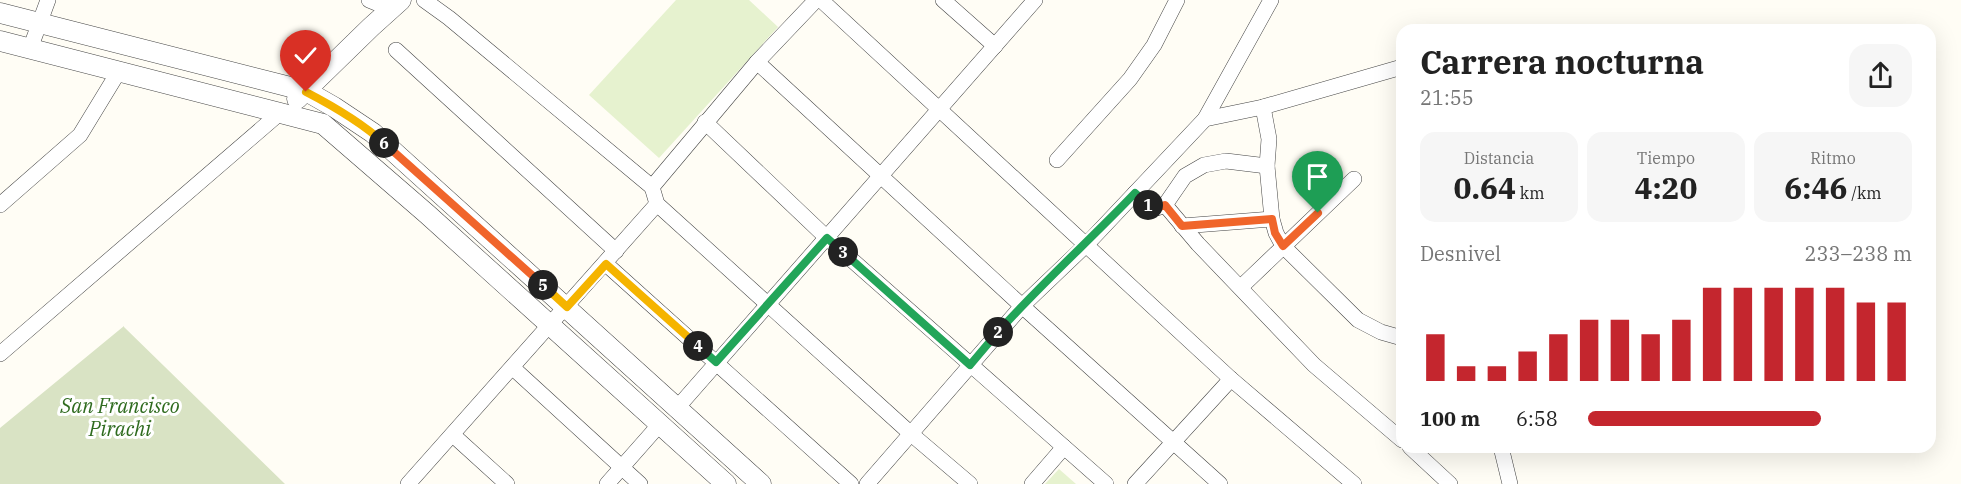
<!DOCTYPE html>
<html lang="es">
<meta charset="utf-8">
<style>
body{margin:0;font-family:"IBM Plex Serif",serif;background:#f6f6f6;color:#222;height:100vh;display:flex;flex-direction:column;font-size:22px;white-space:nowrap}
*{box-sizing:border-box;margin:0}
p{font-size:20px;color:#767676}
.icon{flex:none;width:33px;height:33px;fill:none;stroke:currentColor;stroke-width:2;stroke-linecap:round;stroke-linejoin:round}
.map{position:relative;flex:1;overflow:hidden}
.sheet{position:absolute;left:1396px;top:24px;width:540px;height:429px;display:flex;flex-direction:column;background:#fff;border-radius:18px;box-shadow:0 6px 24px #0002}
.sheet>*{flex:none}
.pin{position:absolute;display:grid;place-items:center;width:51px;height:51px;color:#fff;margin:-62px -26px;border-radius:50% 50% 50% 0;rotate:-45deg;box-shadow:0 0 6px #0007}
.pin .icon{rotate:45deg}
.km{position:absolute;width:30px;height:30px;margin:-15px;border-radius:50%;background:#222;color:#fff;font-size:16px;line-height:30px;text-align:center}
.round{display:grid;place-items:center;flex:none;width:63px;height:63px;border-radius:18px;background:#f6f6f6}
.overview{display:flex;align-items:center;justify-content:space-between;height:102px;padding:0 24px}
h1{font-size:33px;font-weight:700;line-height:45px}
.stats{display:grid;grid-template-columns:repeat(3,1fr);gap:9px;height:102px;padding:6px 24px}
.stats div{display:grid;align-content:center;border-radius:15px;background:#f6f6f6;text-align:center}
.stats b{font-size:30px;font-weight:700}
.stats small{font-size:16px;font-weight:400}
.stats p{font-size:16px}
.chart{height:168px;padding:12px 24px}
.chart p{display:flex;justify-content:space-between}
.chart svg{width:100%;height:108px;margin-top:6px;stroke:#c4262e;stroke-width:6}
ul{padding:0 24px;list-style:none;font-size:20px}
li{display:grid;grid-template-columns:96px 72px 1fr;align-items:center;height:45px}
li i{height:15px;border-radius:8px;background:#c4262e}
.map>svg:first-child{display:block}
</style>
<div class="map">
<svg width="1961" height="484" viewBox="0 0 1961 484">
<rect width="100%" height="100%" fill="#fffdf5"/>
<polygon fill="#d9e3c4" points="124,326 124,327 285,484 0,484 0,428"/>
<g fill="#e6f2cf">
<polygon points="676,0 749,0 778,27 659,158 589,95"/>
<polygon points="1059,469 1076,484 1045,484"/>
</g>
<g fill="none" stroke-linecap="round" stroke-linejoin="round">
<defs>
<g id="minor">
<polyline points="369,0 391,9"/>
<polyline points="424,0 449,18 652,187"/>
<polyline points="816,0 757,62 652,187 657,204 910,433 970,484"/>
<polyline points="821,0 1231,379 1354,484"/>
<polyline points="943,0 995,46"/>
<polyline points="30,49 48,0"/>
<polyline points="396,50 616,251"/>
<polyline points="757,62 1022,306 1220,484"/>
<polyline points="1263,107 1269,139 1267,166 1272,219 1276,233 1283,246 1358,320 1381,332 1402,338"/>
<polyline points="1205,119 1271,0"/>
<polyline points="705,122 827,238 1106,484"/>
<polyline points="1057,160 1130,79 1154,45 1177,0"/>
<polyline points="1135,193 1149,206 1157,208 1165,205 1185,176 1204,165 1226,161 1267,166"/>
<polyline points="0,205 80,135 119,71"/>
<polyline points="1165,205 1198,244 1314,365 1402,440"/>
<polyline points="1182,226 1272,219"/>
<polyline points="606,264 851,484"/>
<polyline points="1241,287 1354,179"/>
<polyline points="0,354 281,112"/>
<polyline points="513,368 640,484"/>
<polyline points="677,408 1035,0"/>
<polyline points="453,435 507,484"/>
<polyline points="1410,447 1450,484"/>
<polyline points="1501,447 1510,484"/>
<polyline points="408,484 657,204"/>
<polyline points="607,484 660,424"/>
<polyline points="867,484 1022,306 1087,244 1205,119 1263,107 1402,67"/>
<polyline points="1032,484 1064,447"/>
<polyline points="1135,484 1231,379"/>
</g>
<g id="tertiary">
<polyline points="0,13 306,91 334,107 373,133 761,484"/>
<polyline points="0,41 323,124 427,214 726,484"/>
<polyline points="297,99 371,27 401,0"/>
</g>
</defs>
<use href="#minor" stroke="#444" stroke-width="16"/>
<use href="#tertiary" stroke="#444" stroke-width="21"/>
<use href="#minor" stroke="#fff" stroke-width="15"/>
<use href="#tertiary" stroke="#fff" stroke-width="20"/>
</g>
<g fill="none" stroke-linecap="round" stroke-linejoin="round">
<defs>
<polyline id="split-1" points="1148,205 1157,208 1165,205 1182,226 1272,219 1275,233 1283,246 1318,213"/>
<path id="split-2" d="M998 332C1041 284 1090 240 1135 193L1148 205"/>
<polyline id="split-3" points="843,252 970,365 998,332"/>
<polyline id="split-4" points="698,346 716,362 827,238 843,252"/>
<polyline id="split-5" points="543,285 567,307 606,264 698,346"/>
<polyline id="split-6" points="384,143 543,285"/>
<path id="split-7" d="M306 92C333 106 361 122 384 143"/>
</defs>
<use href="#split-1" stroke="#fff" stroke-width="12"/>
<use href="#split-2" stroke="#fff" stroke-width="12"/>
<use href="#split-3" stroke="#fff" stroke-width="12"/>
<use href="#split-4" stroke="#fff" stroke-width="12"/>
<use href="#split-5" stroke="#fff" stroke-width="12"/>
<use href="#split-6" stroke="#fff" stroke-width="12"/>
<use href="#split-7" stroke="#fff" stroke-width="12"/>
<use href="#split-1" stroke="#f0652b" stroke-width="8"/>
<use href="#split-2" stroke="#22a559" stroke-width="8"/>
<use href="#split-3" stroke="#22a559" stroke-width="8"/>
<use href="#split-4" stroke="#22a559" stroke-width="8"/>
<use href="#split-5" stroke="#f5b400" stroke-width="8"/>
<use href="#split-6" stroke="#f0652b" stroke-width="8"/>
<use href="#split-7" stroke="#f5b400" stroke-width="8"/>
</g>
<g text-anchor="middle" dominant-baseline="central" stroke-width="6" stroke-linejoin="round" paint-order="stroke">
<g font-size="20" font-style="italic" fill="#2f6b1f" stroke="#fff">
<text x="120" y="405">San Francisco<tspan x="120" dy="23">Pirachi</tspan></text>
</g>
</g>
</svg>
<div class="pin" style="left:1318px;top:213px;background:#1e9e55"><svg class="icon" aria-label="arrive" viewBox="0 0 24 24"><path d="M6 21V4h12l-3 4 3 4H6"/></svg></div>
<div class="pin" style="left:306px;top:92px;background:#d93025"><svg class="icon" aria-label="check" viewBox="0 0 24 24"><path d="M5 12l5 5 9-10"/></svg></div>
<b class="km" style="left:1148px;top:205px">1</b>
<b class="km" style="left:998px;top:332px">2</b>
<b class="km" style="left:843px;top:252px">3</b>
<b class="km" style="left:698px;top:346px">4</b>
<b class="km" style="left:543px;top:285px">5</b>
<b class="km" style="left:384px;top:143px">6</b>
<section class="sheet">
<div class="overview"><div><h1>Carrera nocturna</h1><p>21:55</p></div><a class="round"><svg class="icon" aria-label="share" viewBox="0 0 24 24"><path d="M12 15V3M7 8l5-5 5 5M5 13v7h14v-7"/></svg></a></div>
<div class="stats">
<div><p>Distancia</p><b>0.64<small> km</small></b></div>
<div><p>Tiempo</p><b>4:20</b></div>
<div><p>Ritmo</p><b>6:46<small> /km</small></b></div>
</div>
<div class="chart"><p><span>Desnivel</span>233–238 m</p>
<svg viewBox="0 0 160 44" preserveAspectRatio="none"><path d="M5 44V25M15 44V38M25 44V38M35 44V32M45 44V25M55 44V19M65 44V19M75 44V25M85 44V19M95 44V6M105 44V6M115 44V6M125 44V6M135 44V6M145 44V12M155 44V12"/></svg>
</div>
<ul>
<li><b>100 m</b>6:58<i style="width:72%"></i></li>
</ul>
</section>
</div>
